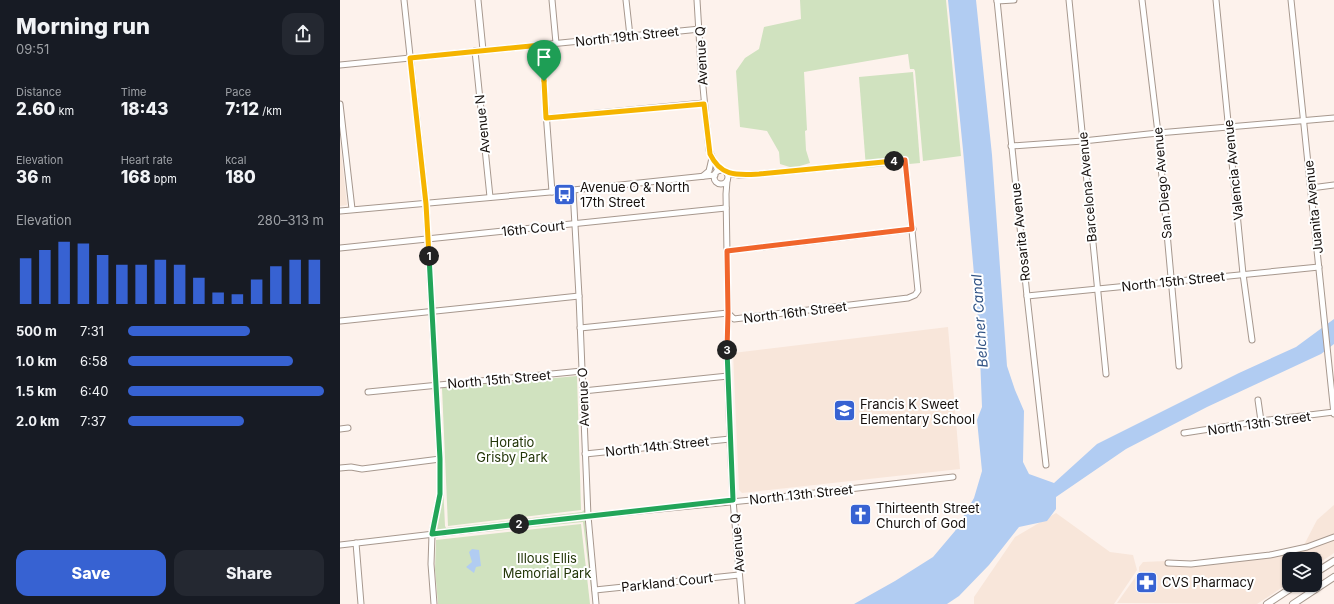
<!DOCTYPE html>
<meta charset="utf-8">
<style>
body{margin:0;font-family:Inter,sans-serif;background:#242831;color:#f1f3f6;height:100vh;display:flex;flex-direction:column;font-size:15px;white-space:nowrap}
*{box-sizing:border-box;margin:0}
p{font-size:13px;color:#9ea1a6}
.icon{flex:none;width:22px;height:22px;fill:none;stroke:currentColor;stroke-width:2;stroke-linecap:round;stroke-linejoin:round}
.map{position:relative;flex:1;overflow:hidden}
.sheet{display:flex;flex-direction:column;background:#171b24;width:340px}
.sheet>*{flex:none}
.tools{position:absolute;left:942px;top:552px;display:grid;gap:8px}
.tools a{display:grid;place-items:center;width:40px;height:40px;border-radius:8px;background:#171b24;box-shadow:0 1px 3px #0004;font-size:20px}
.pin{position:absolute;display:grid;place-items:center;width:34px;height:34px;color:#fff;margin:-41px -17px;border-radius:50% 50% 50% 0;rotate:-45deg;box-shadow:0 0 4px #0007}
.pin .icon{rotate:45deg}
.km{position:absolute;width:20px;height:20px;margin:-10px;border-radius:50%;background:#222;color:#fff;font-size:11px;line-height:20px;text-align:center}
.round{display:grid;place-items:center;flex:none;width:42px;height:42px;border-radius:12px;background:#242831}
.head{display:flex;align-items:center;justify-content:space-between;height:68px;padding:0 16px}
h1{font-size:22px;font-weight:800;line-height:30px}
.figures{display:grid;grid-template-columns:repeat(3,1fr);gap:6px;height:68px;padding:4px 16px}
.figures div{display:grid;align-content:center}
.figures b{font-size:17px;font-weight:800}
.figures small{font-size:11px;font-weight:400}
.figures p{font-size:11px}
.chart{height:112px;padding:8px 16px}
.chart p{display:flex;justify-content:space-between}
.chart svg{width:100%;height:72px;margin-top:4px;stroke:#3762d2;stroke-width:6}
.action{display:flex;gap:8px;margin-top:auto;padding:8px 16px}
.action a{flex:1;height:46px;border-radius:12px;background:#3762d2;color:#fff;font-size:16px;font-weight:800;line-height:46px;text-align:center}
.action a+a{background:#242831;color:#f1f3f6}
ul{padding:0 16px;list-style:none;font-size:13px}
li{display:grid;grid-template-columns:64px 48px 1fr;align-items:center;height:30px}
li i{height:10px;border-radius:5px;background:#3762d2}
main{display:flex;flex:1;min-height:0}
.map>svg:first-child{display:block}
</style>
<main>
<section class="sheet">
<div class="head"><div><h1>Morning run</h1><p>09:51</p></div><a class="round"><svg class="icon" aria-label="share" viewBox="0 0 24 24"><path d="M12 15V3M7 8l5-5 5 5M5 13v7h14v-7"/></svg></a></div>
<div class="figures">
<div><p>Distance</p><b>2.60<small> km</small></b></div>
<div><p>Time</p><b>18:43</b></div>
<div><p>Pace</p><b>7:12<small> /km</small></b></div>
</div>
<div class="figures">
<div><p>Elevation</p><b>36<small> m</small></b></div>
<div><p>Heart rate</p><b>168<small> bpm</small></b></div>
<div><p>kcal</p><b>180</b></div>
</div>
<div class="chart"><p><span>Elevation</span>280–313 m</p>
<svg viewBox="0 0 160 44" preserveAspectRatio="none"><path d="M5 44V16M15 44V11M25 44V6M35 44V7M45 44V14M55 44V20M65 44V20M75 44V17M85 44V20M95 44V28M105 44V37M115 44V38M125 44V29M135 44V21M145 44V17M155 44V17"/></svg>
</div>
<ul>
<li><b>500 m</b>7:31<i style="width:62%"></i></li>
<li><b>1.0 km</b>6:58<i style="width:84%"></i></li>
<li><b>1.5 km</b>6:40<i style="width:100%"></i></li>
<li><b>2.0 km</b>7:37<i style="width:59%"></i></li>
</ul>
<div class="action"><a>Save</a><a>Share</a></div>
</section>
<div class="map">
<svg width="994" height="604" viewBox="0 0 994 604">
<rect width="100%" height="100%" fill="#fdf2ec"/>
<g fill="#f8e6da">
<polygon points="0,141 7,205 0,206"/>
<polygon points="608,327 620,469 402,493 399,490 393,353"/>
<polygon points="994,505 994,534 964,545 977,520"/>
<polygon points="716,513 770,552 793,555 797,570 774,604 634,604 634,597 675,537"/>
<polygon points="994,540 994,553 975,566 975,559 949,559 949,583 917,604 777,603 799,572 799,567 803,562 826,561 826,565 852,567 879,564 950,554"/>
</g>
<g fill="#d0e2bf">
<polygon points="460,0 606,0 621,156 583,161 575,71 574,69 570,69 568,54 464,72 467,130 465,131 466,150 470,163 453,168 440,164 439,152 427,131 400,127 396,71 405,58 419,49 424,27 461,19"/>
<polygon points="573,72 580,163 526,168 519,77"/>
<polygon points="237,376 241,510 108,526 102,388"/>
<polygon points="102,461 105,526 106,528 242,512 244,510 243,482 245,514 95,531 103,494"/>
<polygon points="245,519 253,604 243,522 95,537 95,536"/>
<polygon points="241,524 250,604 98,604 95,569 96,540"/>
</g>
<g fill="#b1ccf2">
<polygon points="608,0 636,0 652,155 667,366 675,390 684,411 683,462 689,474 714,483 757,444 899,373 956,347 994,319 994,344 981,354 867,407 786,449 716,497 716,509 707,521 679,527 649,565 619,596 607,604 514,604 555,581 593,557 615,531 634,498 642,471 637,420 642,407 639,331 623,150"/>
<polygon points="132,549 139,550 141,566 136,567 134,573 126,567 132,562 129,552"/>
</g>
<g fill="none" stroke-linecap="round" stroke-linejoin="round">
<defs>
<g id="minor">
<polyline points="64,0 86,204 100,459 100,494 92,534 91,564 94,604"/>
<polyline points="138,0 143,50"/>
<polyline points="212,0 216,43"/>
<polyline points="286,0 290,36"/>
<polyline points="357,0 361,66 369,150 378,171"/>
<polyline points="657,0 687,296 706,465"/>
<polyline points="729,0 766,374"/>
<polyline points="802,0 818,133 839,366"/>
<polyline points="876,0 903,274 912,340"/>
<polyline points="951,0 994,414"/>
<polyline points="657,1 674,0"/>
<polyline points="201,45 212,192"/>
<polyline points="135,51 150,197"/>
<polyline points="0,65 360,29"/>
<polyline points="0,104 12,209"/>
<polyline points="206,118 364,103"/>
<polyline points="671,146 743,141 818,133 994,118"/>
<circle cx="381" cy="177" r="7"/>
<polyline points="363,176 369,171 372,158"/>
<polyline points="387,181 386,194 388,313 387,351 390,439 393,500 402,604"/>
<polyline points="971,188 994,185"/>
<polyline points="233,190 239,296 248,516 256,604"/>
<polyline points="0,211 233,190 375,175"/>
<polyline points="0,248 386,208"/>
<polyline points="387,251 573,229"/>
<polyline points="687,296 979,267"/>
<polyline points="0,321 239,296"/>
<polyline points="240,328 388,313 394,319 568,298 575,295 578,291 565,160 419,174 399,175 387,173"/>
<polyline points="243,391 388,376"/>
<polyline points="28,392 242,371"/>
<polyline points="918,400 921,421"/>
<polyline points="0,429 8,428"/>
<polyline points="844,433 921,421 994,412"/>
<polyline points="245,454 390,439"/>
<polyline points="0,468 11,467 22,469 100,459"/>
<polyline points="16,543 21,604"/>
<polyline points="0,545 248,516 431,498 613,477"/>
<polyline points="828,563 851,564 930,555 967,547 994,537"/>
<polyline points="255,590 399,575"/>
</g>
<g id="major">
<polyline points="975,573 994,561"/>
<polyline points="927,604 956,585"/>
<polyline points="953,604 994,577"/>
</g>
</defs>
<use href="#minor" stroke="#a7988e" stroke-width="7"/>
<use href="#major" stroke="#a7988e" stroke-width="8"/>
<use href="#minor" stroke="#fff" stroke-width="5"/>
<use href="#major" stroke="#fff" stroke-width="6"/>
</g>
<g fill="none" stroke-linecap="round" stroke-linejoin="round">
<defs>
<polyline id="split-1" points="89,256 86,204 70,58 201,45 204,81"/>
<polyline id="split-2" points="89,256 100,459 100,494 92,534 179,524"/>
<polyline id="split-3" points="179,524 393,500 387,350"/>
<polyline id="split-4" points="387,350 388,313 387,251 572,229 565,160 554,161"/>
<path id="split-5" d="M204 81 206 118 364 104 370 154C381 177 397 175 419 174L554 161"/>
</defs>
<use href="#split-1" stroke="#fff" stroke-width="8"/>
<use href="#split-2" stroke="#fff" stroke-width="8"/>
<use href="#split-3" stroke="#fff" stroke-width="8"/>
<use href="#split-4" stroke="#fff" stroke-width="8"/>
<use href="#split-5" stroke="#fff" stroke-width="8"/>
<use href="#split-1" stroke="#f5b400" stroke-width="5"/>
<use href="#split-2" stroke="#22a559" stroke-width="5"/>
<use href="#split-3" stroke="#22a559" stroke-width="5"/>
<use href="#split-4" stroke="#f0652b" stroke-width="5"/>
<use href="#split-5" stroke="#f5b400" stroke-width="5"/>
</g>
<defs>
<symbol id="bus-square" viewBox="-11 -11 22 22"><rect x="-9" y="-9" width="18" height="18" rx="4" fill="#3762d2" stroke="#fff"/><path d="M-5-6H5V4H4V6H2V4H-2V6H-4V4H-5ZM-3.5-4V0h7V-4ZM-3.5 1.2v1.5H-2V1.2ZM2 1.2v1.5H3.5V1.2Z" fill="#fff"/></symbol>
<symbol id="school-square" viewBox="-11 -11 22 22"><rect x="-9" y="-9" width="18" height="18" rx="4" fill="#3762d2" stroke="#fff"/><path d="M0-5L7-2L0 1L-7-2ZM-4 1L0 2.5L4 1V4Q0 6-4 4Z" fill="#fff"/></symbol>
<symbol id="church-square" viewBox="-11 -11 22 22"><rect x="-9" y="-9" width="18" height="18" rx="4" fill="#3762d2" stroke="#fff"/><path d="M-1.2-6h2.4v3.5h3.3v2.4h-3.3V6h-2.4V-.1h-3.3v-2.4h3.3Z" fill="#fff"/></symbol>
<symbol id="pharmacy-square" viewBox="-11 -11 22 22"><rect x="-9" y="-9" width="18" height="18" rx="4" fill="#3762d2" stroke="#fff"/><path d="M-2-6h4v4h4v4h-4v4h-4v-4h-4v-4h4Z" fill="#fff"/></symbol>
</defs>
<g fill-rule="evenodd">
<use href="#bus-square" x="212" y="182" width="25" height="25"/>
<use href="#school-square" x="492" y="398" width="25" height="25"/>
<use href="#church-square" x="508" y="502" width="25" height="25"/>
<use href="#pharmacy-square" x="794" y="570" width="25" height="25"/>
</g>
<g text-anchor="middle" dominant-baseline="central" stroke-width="4" stroke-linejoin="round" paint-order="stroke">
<g font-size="13" fill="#150f0c" stroke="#fff">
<text transform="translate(287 36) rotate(-6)">North 19th Street</text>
<text transform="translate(361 56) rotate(-93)">Avenue Q</text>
<text transform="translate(142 124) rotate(-96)">Avenue N</text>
<text transform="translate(893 170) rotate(-96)">Valencia Avenue</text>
<text transform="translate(822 183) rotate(-95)">San Diego Avenue</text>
<text transform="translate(747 187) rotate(-95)">Barcelona Avenue</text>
<text transform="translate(973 207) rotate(-96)">Juanita Avenue</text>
<text transform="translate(193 228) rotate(-6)">16th Court</text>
<text transform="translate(680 232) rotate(-96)">Rosarita Avenue</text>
<text transform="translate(833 281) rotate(-6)">North 15th Street</text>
<text transform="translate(455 312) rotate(-7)">North 16th Street</text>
<text transform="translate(159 379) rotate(-5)">North 15th Street</text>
<text transform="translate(243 397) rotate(-92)">Avenue O</text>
<text transform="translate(919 423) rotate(-8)">North 13th Street</text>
<text transform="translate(317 446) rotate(-6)">North 14th Street</text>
<text transform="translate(461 494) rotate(-6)">North 13th Street</text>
<text transform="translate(397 543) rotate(-95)">Avenue Q</text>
<text transform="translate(327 582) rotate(-6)">Parkland Court</text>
</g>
<g font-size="13" fill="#150f0c" stroke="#fff" text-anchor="start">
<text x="240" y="187">Avenue O &amp; North<tspan x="240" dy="15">17th Street</tspan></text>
<text x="520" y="404">Francis K Sweet<tspan x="520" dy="15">Elementary School</tspan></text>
<text x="536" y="508">Thirteenth Street<tspan x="536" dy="15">Church of God</tspan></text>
<text x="822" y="582">CVS Pharmacy</text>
</g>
<g font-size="13" fill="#233608" stroke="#fff">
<text x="172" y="442">Horatio<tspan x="172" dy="15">Grisby Park</tspan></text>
<text x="207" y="558">Illous Ellis<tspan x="207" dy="15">Memorial Park</tspan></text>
</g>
<g font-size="14" font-style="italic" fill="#315385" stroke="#fff">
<text transform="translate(639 321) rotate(-94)">Belcher Canal</text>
</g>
</g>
</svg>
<div class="tools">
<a><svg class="icon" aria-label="layers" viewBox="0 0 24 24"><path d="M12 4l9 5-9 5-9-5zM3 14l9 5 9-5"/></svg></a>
</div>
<div class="pin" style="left:204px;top:81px;background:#1e9e55"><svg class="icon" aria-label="arrive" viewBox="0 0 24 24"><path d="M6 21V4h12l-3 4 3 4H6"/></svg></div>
<b class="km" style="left:89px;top:256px">1</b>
<b class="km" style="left:179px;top:524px">2</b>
<b class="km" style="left:387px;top:350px">3</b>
<b class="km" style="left:554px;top:161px">4</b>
</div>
</main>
